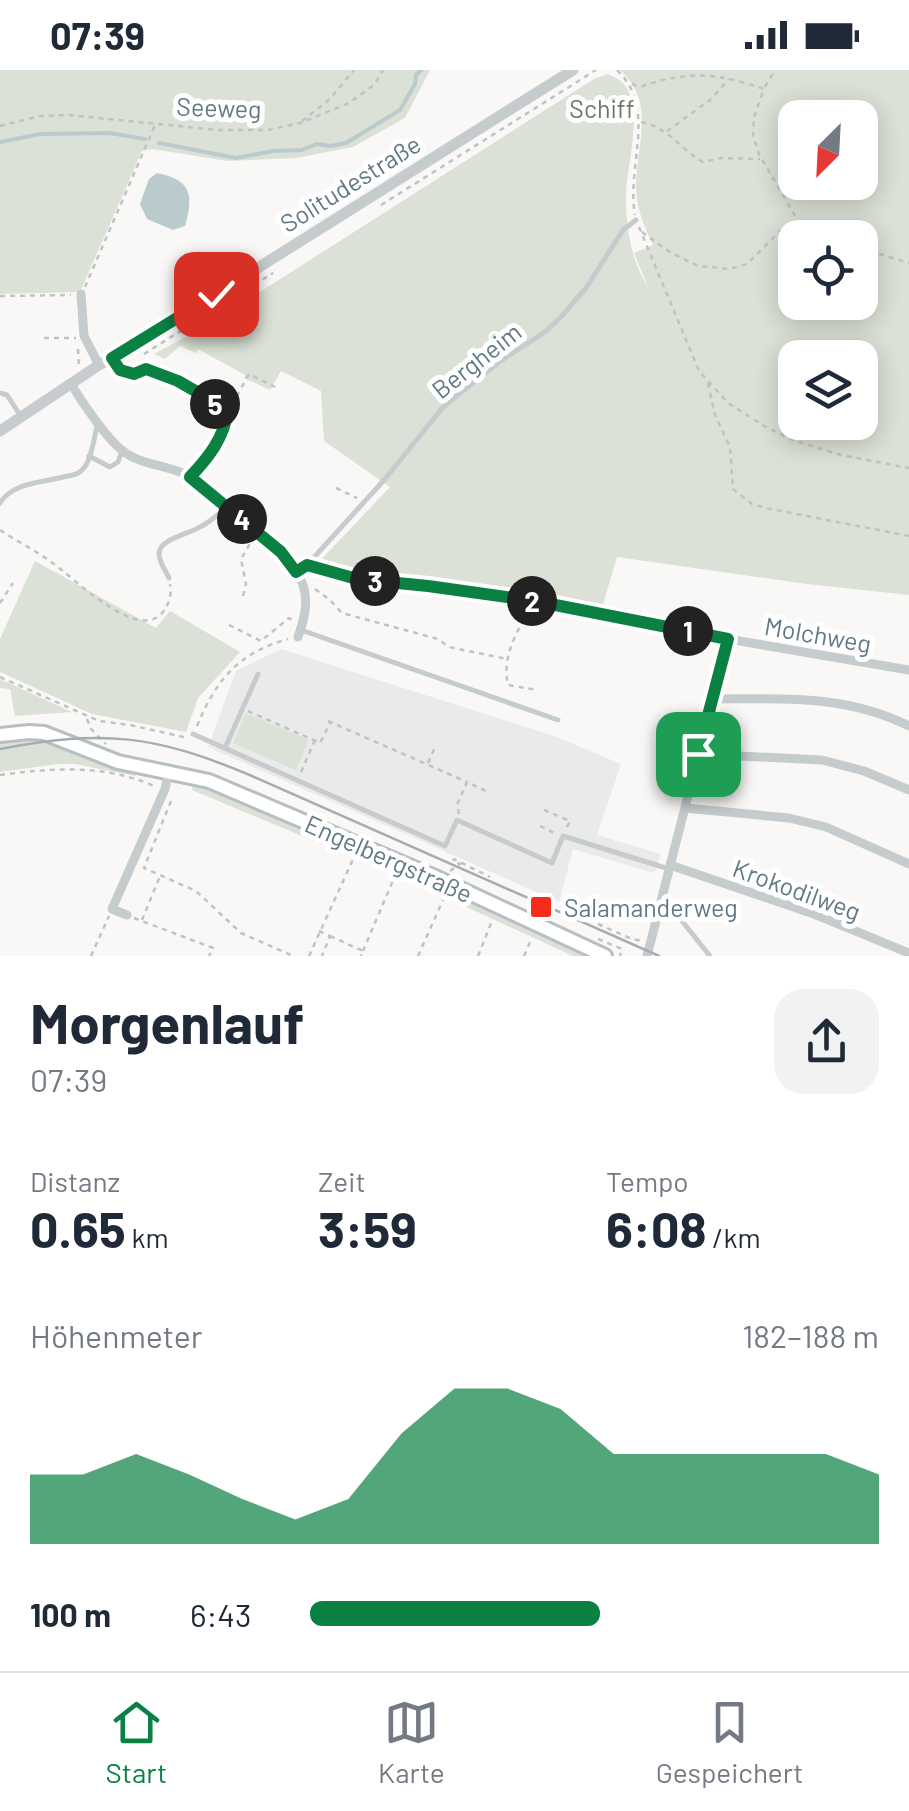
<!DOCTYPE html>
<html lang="de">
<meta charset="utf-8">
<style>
body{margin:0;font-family:Barlow,sans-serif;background:#f2f2f3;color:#1f2937;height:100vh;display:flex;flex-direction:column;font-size:38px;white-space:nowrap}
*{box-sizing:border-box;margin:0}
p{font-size:32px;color:#747a83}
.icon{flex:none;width:55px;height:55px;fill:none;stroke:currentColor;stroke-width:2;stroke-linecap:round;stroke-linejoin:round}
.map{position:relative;height:886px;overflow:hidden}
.panel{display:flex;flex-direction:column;background:#fff;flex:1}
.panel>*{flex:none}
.needle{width:65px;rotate:204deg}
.controls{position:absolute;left:778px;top:30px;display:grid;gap:20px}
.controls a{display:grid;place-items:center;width:100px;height:100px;border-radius:20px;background:#fff;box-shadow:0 5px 25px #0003;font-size:50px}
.pin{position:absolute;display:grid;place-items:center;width:85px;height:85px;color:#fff;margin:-42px;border-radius:20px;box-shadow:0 5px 15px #0006}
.km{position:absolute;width:50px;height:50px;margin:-25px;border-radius:50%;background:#222;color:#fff;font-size:28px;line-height:50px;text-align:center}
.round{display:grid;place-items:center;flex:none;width:105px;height:105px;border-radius:30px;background:#f2f2f3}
.overview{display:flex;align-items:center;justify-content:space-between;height:170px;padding:0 30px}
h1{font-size:55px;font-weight:700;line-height:75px}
.metrics{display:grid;grid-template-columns:repeat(3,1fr);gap:15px;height:170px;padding:10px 30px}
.metrics div{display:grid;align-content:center}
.metrics b{font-size:50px;font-weight:700}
.metrics small{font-size:28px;font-weight:400}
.metrics p{font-size:28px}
.chart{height:280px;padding:20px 30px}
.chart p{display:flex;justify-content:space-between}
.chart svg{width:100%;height:180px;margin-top:10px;fill:#0b8043;opacity:.7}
ul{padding:0 30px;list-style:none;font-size:32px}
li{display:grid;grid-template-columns:160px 120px 1fr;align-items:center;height:75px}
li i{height:25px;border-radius:12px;background:#0b8043}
.status{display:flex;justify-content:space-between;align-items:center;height:70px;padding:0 50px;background:#fff;direction:ltr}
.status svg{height:28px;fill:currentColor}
.dock{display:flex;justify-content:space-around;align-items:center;height:140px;border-top:2px solid #e0e1e3;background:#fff;font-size:28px;color:#747a83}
.dock a{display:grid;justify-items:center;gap:5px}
.dock .active{color:#0b8043}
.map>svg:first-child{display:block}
</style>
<div class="status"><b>07:39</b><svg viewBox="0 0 49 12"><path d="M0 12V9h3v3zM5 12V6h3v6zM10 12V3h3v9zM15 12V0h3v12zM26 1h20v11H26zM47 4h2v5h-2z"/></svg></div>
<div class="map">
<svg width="909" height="886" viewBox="0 0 909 886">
<rect width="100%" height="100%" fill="#f9f8f6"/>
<polygon fill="#e9eae9" points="281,579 554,666 621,694 597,765 661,784 654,803 573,779 559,832 208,677 236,601"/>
<g fill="#dbe1d6" fill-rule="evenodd">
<polygon points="0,0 430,0 405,48 353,77 296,88 228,91 152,79 142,81 80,222 0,224"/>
<path d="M620 0H909V525L807 514 617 487 601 541 448 514 338 501 317 494 390 417 324 371 321 321 281 301 270 320 244 308 245 305 198 279 196 283 180 276 165 289 154 284 208 255 594 9 608 4C613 7 618 8 622 12 646 35 626 97 626 127 626 159 631 190 648 217L634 183 653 175C643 154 636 137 636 114 637 71 656 33 620 0ZM795 48H860V112H795ZM795 168H860V232H795ZM795 288H860V352H795Z"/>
<polygon points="35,491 156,558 170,541 240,582 198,628 186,662 92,644 0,602 0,569"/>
<polygon points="0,609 72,642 15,646 10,619 0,618"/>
<polygon points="246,643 309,670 296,700 233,673"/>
<polygon points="16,667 45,669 58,673 102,693 138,702 135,706 75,694 58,694 0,702 0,669"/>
<polygon points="193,714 231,726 353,778 350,786 192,720"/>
<polygon points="437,816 532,858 585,886 573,886 434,822"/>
</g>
<path fill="#bbcbcd" d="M157 103C191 110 194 124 185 156L173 160 147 149 140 134 149 109Z"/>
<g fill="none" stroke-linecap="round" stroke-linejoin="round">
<g stroke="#bbcbcd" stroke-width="4">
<polyline points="0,72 40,64 110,63 145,69"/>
<polyline points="159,73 236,88 273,81 302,80 317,74 331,76 346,73 400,40 415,14 416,5 421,0"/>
</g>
<defs>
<polyline id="secondary" points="0,665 29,662 44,663 118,692 209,711 435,807 605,886"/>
</defs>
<use href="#secondary" stroke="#b7bfc3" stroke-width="18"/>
<g stroke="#bfc3c4" stroke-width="2.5" stroke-dasharray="5 5" stroke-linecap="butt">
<path d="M617 0C658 39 626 95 635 145"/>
<path d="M632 14 640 17C687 0 718 3 764 19L754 47 753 65 759 84 798 151 831 168"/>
<polyline points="765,17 775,0"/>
<polyline points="302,51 329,30 354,0"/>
<path d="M641 52C668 57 680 79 703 92L722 88 760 89"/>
<polyline points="0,56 40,46 69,45 219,60 268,60 300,53 349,33 374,15 383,0"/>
<polyline points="667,61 710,30 729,9"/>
<polyline points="381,135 596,0"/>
<polyline points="639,157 699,301 728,333 766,357 793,370 841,385 909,398"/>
<polyline points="642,162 671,183 698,196 730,199 747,194 780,161 797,151"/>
<polyline points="860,178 909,193"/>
<polyline points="85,217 155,55"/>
<polyline points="0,226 71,225"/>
<polyline points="44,268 76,268"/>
<polyline points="78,279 79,296"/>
<polyline points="144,284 273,203"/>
<polyline points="708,313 715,345 730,377 733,419 752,434 766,438 909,466"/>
<polyline points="232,335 249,304 275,317"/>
<polyline points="336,418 357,428"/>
<path d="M0 460C18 472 37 481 54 494 74 508 137 572 162 543 169 535 172 525 170 514"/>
<path d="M313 497C351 511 390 511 429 516 487 523 544 533 601 544"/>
<polyline points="315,519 330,530 342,543 438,569 449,577 507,589"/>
<polyline points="243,526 246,514 241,489 251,472"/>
<path d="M534 532C519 558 501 585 508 615L537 620"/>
<polyline points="0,533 13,513"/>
<polyline points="229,555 261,571 289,548 292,550"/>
<polyline points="0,607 99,651 130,655 188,668"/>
<polyline points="248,641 320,673 330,653"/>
<polyline points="87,649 91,659 106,674"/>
<polyline points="328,651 467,712"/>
<path d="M197 656C216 610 238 583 288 569"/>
<polyline points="428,693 436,675"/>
<polyline points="301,702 314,672"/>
<path d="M0 705C53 698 104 694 154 716"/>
<polyline points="171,731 144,798 196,821 241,863 293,886"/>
<polyline points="544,740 570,751 567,757"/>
<polyline points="459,744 457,735 467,712 488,722"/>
<polyline points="540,756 556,764"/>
<polyline points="450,801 460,794 453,791 454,789 490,807"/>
<polyline points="134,848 213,878 209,886"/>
<polyline points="142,850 160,806"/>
<polyline points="598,854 632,869 643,871"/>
<polyline points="319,861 330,866 322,886"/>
<polyline points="330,866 363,881 361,886"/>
<polyline points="598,869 622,879 620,886"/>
<polyline points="363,881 394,808"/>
<polyline points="91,886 109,846"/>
<polyline points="309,886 355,785"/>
<polyline points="418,886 443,830"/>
<polyline points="478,886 492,851"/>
<polyline points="524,886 531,870"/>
</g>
<g stroke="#c6cbce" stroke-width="5">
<path d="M113 290 120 299 135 304 146 299 177 311 228 340C224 368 209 386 191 406"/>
<polyline points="0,323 7,325 20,345"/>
<polyline points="89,386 110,397 118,392 122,381"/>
<path d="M0 433C14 411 44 413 67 406 73 405 77 405 82 400 92 391 94 366 98 353"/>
<polyline points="296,502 307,495 385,409 443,337 499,292 545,262 561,247 586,218 623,160 636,150"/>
<path d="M169 508C166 501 159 492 159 484 159 469 189 464 200 457 210 452 219 444 227 436"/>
<polyline points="301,560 558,650"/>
<polyline points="193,664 445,776 457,750 552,793 563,766 669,799"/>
<polyline points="225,678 258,604"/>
<polyline points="660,837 674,841 710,886"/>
</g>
<g stroke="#c6cbce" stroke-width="9">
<polyline points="81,224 84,266 99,295"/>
<path d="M71 314C82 332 106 368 123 381 140 395 167 395 187 405 211 418 295 489 303 515 309 532 304 550 298 567"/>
<polyline points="612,546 728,569 909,600"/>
<path d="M713 629C782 629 845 624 909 656"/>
<polyline points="698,684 822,690 864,701 909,720"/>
<polyline points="685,738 789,748 826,757 909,794"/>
<polyline points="670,795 814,844 909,883"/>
<polyline points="127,845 112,839 165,719 169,701"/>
<polyline points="647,886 728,569"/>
</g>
<polyline stroke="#c6cbce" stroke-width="11" points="0,361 99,295 135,275 573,0"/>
<use href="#secondary" stroke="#fff" stroke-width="12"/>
<path stroke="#a3aeb2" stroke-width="2.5" d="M0 679C104 659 155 665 252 706L659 886"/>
</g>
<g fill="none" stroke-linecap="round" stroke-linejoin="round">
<defs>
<path id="route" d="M216 224 112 288 120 300 134 304 146 299 178 311 228 340C224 368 209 387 190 407L281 482 296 502 307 495 357 509 428 516 535 531 728 569 698 684"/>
</defs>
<use href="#route" stroke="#fff" stroke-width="20"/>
<use href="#route" stroke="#0b8043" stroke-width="12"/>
</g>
<rect fill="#f52c19" stroke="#fff" stroke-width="4" x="529" y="825" width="24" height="24" rx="5"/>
<g text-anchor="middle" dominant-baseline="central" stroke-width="10" stroke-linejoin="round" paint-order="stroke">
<g font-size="25" fill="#607a84" stroke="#fff">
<text transform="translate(219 37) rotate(2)">Seeweg</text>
<text transform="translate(350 113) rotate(-32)">Solitudestraße</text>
<text transform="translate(476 290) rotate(-38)">Bergheim</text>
<text transform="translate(818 564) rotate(10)">Molchweg</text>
<text transform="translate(389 788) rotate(24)">Engelbergstraße</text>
<text transform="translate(797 819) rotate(20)">Krokodilweg</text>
</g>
<g font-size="25" fill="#697a60" stroke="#fff">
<text x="602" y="38">Schiff</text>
</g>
<g font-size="25" fill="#607a84" stroke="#fff" text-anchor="start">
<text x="564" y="837">Salamanderweg</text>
</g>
</g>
</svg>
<div class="controls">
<a><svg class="needle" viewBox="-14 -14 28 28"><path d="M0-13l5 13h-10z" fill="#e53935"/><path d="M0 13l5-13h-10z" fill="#747a83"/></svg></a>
<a><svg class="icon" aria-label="locate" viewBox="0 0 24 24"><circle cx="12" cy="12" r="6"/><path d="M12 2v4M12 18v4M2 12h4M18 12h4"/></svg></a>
<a><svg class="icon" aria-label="layers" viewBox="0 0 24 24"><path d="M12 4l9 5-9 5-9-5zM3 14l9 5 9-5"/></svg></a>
</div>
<div class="pin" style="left:698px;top:684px;background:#1e9e55"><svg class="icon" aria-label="arrive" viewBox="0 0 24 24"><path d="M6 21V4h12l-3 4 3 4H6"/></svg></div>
<div class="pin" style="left:216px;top:224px;background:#d93025"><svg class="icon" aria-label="check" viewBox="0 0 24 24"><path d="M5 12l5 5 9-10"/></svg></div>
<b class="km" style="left:688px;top:561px">1</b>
<b class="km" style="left:532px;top:531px">2</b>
<b class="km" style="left:375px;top:511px">3</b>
<b class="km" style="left:242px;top:449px">4</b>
<b class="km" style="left:215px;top:334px">5</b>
</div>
<section class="panel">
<div class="overview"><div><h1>Morgenlauf</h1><p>07:39</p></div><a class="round"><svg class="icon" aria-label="share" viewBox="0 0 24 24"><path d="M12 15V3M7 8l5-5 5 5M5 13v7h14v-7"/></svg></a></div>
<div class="metrics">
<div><p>Distanz</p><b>0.65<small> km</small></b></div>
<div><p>Zeit</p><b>3:59</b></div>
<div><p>Tempo</p><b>6:08<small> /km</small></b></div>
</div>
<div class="chart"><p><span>Höhenmeter</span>182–188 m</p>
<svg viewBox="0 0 160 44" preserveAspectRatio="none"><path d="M0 44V27L10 27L20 22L30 27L40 33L50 38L60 33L70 17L80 6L90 6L100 11L110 22L120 22L130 22L140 22L150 22L160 27V44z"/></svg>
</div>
<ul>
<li><b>100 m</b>6:43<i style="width:51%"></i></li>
</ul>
</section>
<nav class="dock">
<a class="active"><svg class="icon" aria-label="home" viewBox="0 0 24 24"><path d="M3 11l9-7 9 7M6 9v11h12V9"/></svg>Start</a>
<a><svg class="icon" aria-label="map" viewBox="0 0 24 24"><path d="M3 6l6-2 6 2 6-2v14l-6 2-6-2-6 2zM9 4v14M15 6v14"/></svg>Karte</a>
<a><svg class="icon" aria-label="saved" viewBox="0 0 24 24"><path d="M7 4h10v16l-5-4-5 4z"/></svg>Gespeichert</a>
</nav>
